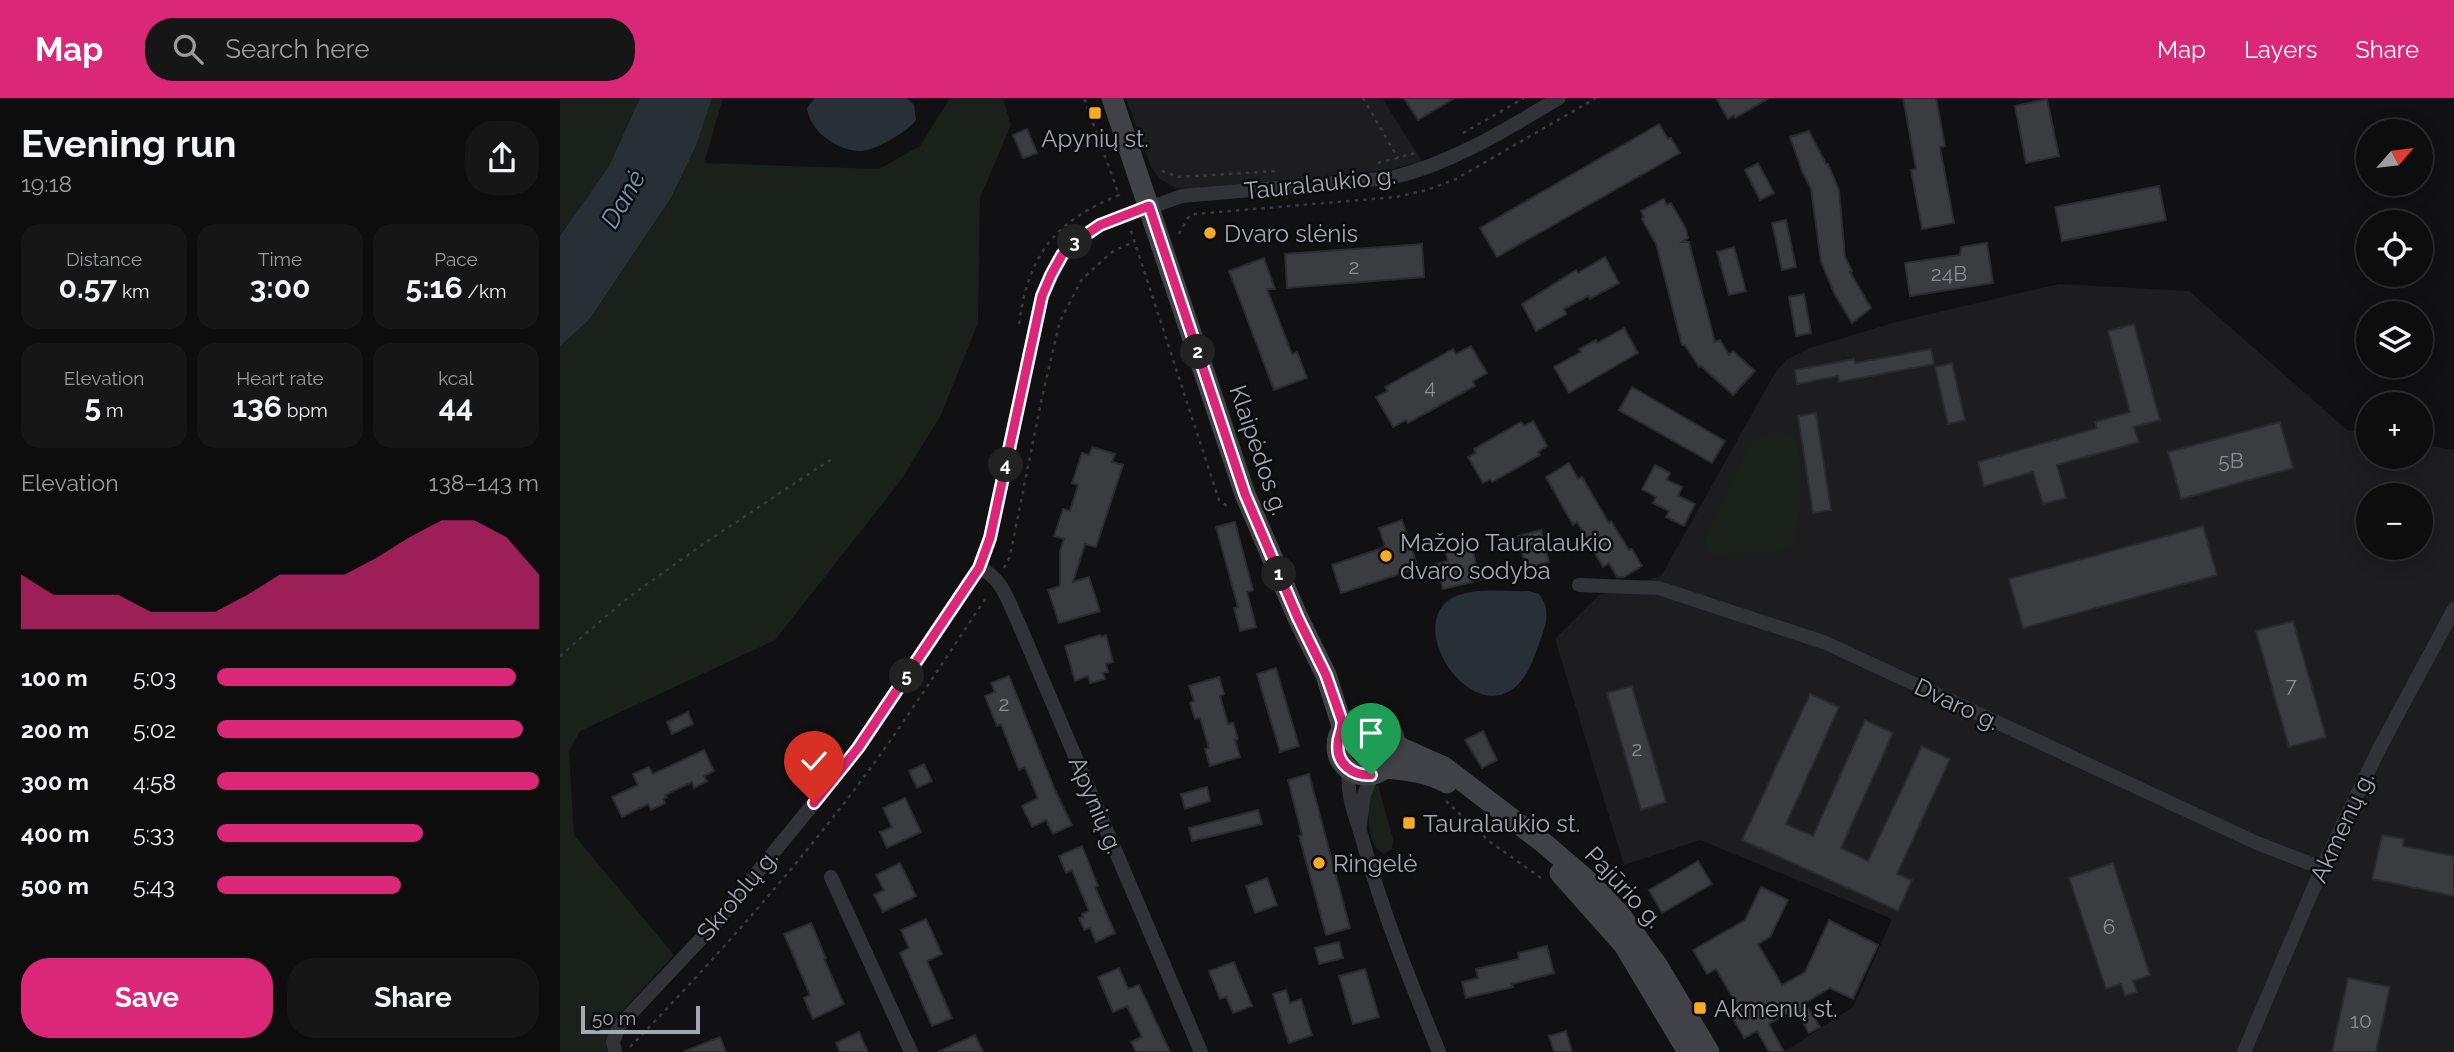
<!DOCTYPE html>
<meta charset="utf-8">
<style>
body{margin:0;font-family:Raleway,sans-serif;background:#161617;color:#f1f3f6;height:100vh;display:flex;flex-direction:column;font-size:26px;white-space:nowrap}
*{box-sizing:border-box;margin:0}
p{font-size:23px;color:#9a9c9e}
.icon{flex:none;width:38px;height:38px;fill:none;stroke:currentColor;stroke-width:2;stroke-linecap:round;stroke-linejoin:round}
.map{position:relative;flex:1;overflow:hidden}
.details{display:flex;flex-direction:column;background:#0d0d0e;width:560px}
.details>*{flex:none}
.needle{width:46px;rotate:62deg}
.buttons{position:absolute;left:1796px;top:21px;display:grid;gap:14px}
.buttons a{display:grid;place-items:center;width:77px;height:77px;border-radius:50%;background:#0d0d0e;box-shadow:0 4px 18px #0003,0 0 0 2px #2d2d2e;font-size:35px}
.scale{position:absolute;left:21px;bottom:18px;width:119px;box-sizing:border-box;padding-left:7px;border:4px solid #a2a8b4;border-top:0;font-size:19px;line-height:24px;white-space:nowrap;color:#a2a8b4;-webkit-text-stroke:5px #0c0c0e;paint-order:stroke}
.pin{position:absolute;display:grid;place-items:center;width:60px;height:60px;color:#fff;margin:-72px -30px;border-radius:50% 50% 50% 0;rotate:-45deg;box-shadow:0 0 7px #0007}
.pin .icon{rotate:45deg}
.km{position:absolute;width:35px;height:35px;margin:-18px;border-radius:50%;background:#222;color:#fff;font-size:19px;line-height:35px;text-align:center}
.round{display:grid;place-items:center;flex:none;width:74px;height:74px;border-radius:28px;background:#161617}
.summary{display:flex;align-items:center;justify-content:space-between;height:119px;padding:0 21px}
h1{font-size:38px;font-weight:700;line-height:52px}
.stats{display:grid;grid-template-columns:repeat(3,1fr);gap:10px;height:119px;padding:7px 21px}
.stats div{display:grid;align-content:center;border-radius:18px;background:#161617;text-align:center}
.stats b{font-size:30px;font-weight:700}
.stats small{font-size:19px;font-weight:400}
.stats p{font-size:19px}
.chart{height:196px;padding:14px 21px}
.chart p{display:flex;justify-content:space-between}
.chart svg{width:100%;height:126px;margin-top:7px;fill:#db2777;opacity:.7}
.button{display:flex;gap:14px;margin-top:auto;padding:14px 21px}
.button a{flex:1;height:80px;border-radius:28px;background:#db2777;color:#fff;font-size:28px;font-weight:700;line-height:80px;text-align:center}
.button a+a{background:#161617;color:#f1f3f6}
ul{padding:0 21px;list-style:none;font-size:23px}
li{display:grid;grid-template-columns:112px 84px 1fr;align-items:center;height:52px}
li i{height:18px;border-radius:9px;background:#db2777}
header{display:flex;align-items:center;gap:42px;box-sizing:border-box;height:98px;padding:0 35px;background:#db2777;color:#fff}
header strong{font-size:33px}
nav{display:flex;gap:38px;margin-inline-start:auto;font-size:24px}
.search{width:490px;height:63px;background:#161617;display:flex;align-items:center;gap:18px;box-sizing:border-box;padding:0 24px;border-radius:28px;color:#9a9c9e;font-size:26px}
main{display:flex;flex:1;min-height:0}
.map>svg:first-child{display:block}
</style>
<header>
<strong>Map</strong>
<div class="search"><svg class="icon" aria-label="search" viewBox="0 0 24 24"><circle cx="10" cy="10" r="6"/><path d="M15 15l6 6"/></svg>Search here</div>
<nav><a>Map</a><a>Layers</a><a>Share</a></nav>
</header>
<main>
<section class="details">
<div class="summary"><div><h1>Evening run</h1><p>19:18</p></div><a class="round"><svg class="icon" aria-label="share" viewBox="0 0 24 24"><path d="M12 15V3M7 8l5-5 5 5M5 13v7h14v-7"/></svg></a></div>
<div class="stats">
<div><p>Distance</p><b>0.57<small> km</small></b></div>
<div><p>Time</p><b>3:00</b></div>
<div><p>Pace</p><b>5:16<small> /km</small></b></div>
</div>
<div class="stats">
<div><p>Elevation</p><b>5<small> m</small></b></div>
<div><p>Heart rate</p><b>136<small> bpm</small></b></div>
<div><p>kcal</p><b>44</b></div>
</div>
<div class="chart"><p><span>Elevation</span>138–143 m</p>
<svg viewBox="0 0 160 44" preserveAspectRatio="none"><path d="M0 44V25L10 32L20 32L30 32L40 38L50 38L60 38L70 32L80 25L90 25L100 25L110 19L120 12L130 6L140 6L150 12L160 25V44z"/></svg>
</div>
<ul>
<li><b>100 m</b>5:03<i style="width:93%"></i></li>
<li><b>200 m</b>5:02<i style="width:95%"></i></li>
<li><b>300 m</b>4:58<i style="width:100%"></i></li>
<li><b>400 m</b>5:33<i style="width:64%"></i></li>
<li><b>500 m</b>5:43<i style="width:57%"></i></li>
</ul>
<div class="button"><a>Save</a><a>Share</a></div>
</section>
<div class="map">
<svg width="1894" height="954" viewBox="0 0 1894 954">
<rect width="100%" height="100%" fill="#111113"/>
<g fill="#1d1d20" fill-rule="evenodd">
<polygon points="566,0 822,0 862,63 830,72 627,91 615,90 599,80 591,69"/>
<path d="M1499 186 1629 193 1787 332 1808 336V359H1860V346L1894 352V954H1224L1293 909 1332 821 1140 742 1064 767 995 541 1039 497 1101 478 1215 275 1226 262 1250 250 1336 224ZM1808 397H1860V450H1808Z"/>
</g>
<g fill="#19211a">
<polygon points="0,0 80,0 49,68 0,138"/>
<polygon points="152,0 163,0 144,65 319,71 360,48 390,0 443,0 451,27 420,100 418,225 381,317 341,382 215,542 20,633 9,653 14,737 114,857 55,921 49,932 46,954 0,954 0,248 29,222 111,101 136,48"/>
<path d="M1212 334C1223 334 1232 335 1238 345L1243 384 1235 445 1219 453 1151 457 1146 451 1144 444 1186 353 1198 339Z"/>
<path d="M818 687 833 741 832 751 824 756C804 746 808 708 813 690Z"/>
</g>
<g fill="#273037">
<polygon points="80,0 152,0 136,48 111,100 29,222 0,248 0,138 49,68"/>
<path d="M255 0H347L354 7 356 22C349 33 313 54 299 53 276 52 250 33 247 10Z"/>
<path d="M969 493 979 496C993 513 984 532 977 551 940 669 832 531 894 499 916 489 946 494 969 493Z"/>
</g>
<g fill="#3b3c40" stroke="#2b2b2f" stroke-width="2">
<polygon points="844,0 895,0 858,22"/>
<polygon points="1156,0 1209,0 1175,20 1174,17 1168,21"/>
<polygon points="1343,0 1376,0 1385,48 1380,49 1394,125 1362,131 1351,72 1356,71"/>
<polygon points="1487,1 1499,58 1466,65 1455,8"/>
<polygon points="1099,26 1108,41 1111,40 1120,55 937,159 920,130"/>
<polygon points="467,31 477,55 463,60 453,37"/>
<polygon points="1249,33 1266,66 1268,66 1279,92 1285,159 1292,173 1290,174 1311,210 1292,225 1275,197 1261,164 1251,91 1242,73 1230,39"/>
<polygon points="1198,65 1214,95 1200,102 1185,72"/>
<polygon points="1599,88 1606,122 1502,143 1495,109"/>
<polygon points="1103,101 1107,107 1111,105 1126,131 1128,140 1122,144 1129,144 1155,244 1160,242 1169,257 1173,253 1195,273 1173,297 1141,268 1139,269 1125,247 1122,247 1096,146 1082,121 1084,119 1081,113"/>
<polygon points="1226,122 1236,169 1222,172 1212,125"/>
<polygon points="1427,145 1433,185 1350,198 1345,165 1400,157 1401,149"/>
<polygon points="862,146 864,179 727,190 725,156"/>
<polygon points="1174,149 1186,193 1169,197 1157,154"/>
<polygon points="1045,159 1059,185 1030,201 1028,198 1004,211 1006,216 976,233 962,206 1016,172 1018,175"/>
<polygon points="704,160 715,191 707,191 732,256 737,254 747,280 714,292 669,173"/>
<polygon points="1244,196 1251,235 1236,238 1229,199"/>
<polygon points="1574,226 1600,322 1574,329 1579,344 1497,367 1506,400 1483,406 1473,374 1424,388 1418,364 1537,330 1535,324 1570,314 1548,233"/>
<polygon points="1064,230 1078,255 1009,295 994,269 1021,254 1019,251 1036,242 1037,245"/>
<polygon points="911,248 927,275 913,283 915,288 848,325 846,322 833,329 816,299 828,293 825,289 893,251 896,256"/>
<polygon points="1371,251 1374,266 1279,284 1278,278 1237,286 1235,272 1294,261 1295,265"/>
<polygon points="1392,265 1405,322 1388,326 1375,269"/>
<polygon points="1072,289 1165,343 1152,365 1059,312"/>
<polygon points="1256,315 1271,412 1253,415 1238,318"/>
<polygon points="973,323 987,348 978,354 980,357 932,384 930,381 923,385 908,359 916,355 914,351 961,324 964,328"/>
<polygon points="1720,324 1733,370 1621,401 1608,354"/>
<polygon points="532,349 555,356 552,364 563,367 536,449 525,446 513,484 529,479 540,513 499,525 488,492 500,488 500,453 504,441 494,438 503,411 510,413 518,387 512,385 522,355 529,357"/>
<polygon points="1009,365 1018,381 1022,379 1049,425 1051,423 1069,452 1072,451 1082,468 1064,479 1057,479 1049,465 1043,469 1017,424 1013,427 986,379"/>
<polygon points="1095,367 1110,375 1107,382 1122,389 1118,398 1135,406 1124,428 1106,419 1109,413 1093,405 1096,399 1082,391"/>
<polygon points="842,422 858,470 781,495 772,467 825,449 819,430"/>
<polygon points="675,424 693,492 687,494 696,529 680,533 674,510 678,509 656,429"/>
<polygon points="1643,428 1657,477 1463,530 1449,481"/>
<polygon points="981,432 989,464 966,470 958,438"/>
<polygon points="912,449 920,482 883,491 876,466 888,463 886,455"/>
<polygon points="1733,523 1766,639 1729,649 1696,533"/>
<polygon points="540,537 541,539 546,537 553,564 546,566 548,574 543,575 545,581 530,585 528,578 515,583 505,548"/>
<polygon points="716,570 739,648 720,654 697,576"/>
<polygon points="449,578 495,692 512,727 493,736 486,722 472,729 462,708 478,700 465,669 459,672 441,626 437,628 425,598 435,594 431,585"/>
<polygon points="659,579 664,596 660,598 668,626 673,625 678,641 675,642 680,659 650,668 645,651 649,650 640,620 635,621 630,605 634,603 629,588"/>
<polygon points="1072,588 1106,704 1081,712 1047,595"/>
<polygon points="1250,596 1279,609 1226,726 1253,738 1305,622 1333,635 1281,750 1308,763 1362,648 1390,661 1337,776 1352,782 1338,813 1182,742"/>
<polygon points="128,614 133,626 112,636 107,624"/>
<polygon points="923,633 937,662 922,670 905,642"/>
<polygon points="144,652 154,673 144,678 147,683 134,690 132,684 105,697 107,699 103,701 105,705 91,712 88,706 62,719 52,699 78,687 73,676 89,669 93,676"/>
<polygon points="364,666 372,683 357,690 349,673"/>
<polygon points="749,676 790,830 766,837 739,738 742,737 728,682"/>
<polygon points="647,689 650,703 625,711 621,696"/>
<polygon points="345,700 361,734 327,750 320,734 332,729 323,710"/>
<polygon points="698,712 702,726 632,743 629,730"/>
<polygon points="1822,737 1844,741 1843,748 1894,758 1894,798 1812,781"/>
<polygon points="522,748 538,788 535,789 555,835 536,844 530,830 524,832 519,820 523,819 522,816 529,813 512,772 506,775 499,758"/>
<polygon points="1138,763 1152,786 1102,815 1089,792"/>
<polygon points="340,765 356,798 323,814 314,797 324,792 316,777"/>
<polygon points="1553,765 1590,877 1573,883 1577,894 1565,898 1561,886 1546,891 1509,780"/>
<polygon points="707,780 717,807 695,815 686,788"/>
<polygon points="1201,789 1228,802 1210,839 1198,846 1222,887 1245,874 1269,822 1318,847 1293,901 1270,890 1245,905 1260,929 1249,935 1235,911 1209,926 1224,954 1209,954 1197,933 1184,940 1171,917 1180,912 1156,871 1147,876 1133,852 1185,822"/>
<polygon points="366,821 382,856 367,863 392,920 372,928 340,855 349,850 341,832"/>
<polygon points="251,825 266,860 264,861 284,906 253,921 244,900 250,897 224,836"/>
<polygon points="779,844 783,860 759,866 755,850"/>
<polygon points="987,848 994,875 952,886 953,889 906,900 902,884 918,880 916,871 959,861 958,855"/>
<polygon points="674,864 692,908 673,915 666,899 660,901 649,873"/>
<polygon points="559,870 568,891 579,887 610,954 576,954 571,944 582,939 567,908 553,914 538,879"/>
<polygon points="805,871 819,919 793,926 779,878"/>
<polygon points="1788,880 1830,889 1816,954 1772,954"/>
<polygon points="726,892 730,905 741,901 752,937 729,945 713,896"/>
<polygon points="1006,933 1012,954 994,954 989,938"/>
<polygon points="299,934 308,954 280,954 276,945"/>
<polygon points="415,937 423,954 378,954"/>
<polygon points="160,939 166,954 125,954 125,953"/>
</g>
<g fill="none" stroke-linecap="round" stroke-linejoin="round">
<g stroke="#383a3f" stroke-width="2.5" stroke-dasharray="3.5 5" stroke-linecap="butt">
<polyline points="803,0 838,60"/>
<polyline points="903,35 964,0"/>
<polyline points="818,65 859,54"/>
<polyline points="602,73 618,79 717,73"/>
<polyline points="571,133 659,402 671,411"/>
<polyline points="619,136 629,118 635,116 836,99 867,92 896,81 1036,0"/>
<path d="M459 226C468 157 495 123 559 97L524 0"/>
<polyline points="444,470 450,458 482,299 500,223 522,181 552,154 575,143"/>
<polyline points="0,558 65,502 146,444 273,360"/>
<polyline points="886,703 929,743 981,780"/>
<path d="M70 949C157 859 241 765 315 664 354 610 390 553 428 497"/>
</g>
<g stroke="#323338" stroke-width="14">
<path d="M419 470C442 479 448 503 458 524L641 954"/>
<polyline points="1019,487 1099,490 1266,545 1697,745 1762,770"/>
<path d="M789 671C786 697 795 716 802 740 822 813 850 883 879 954"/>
<polyline points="800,727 804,697 812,677"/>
<polyline points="271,779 351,954"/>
<path d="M55 954 53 944 59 928 155 826 254 705 298 650 419 470 430 440 482 198 502 157 512 146 540 127 622 98 831 80C893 65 945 32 999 0"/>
<polyline points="1684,954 1762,770 1819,651 1894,511"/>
</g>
<g stroke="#404248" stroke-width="21">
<polyline points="552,0 685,396 738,520 766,577 783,631"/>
<circle cx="806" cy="648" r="29"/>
<polyline points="835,647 884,669 985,746 1028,783 1059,815 1097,867 1149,954"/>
<path d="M825 670C847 672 868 674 887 685"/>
<polyline points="1000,775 1064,847 1128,954"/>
</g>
</g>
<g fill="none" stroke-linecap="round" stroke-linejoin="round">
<defs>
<path id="route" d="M254 705 298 650 419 470 430 440 482 198 491 177 502 157 512 146 540 127 589 108 685 396 738 520 766 577 782 623C783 632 778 637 778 646 776 666 793 678 811 677"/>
</defs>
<use href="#route" stroke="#fff" stroke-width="14"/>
<use href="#route" stroke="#db2777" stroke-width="9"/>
</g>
<g fill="#f7ac25" stroke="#0c0c0e" stroke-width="2.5">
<rect x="528" y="8" width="14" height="14" rx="3.5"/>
<circle cx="650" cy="135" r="7"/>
<circle cx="826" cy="458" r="7"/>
<rect x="842" y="718" width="14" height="14" rx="3.5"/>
<circle cx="759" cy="765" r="7"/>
<rect x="1133" y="903" width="14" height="14" rx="3.5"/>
</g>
<g text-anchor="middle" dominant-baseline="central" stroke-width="5" stroke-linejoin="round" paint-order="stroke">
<g font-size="21" fill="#888d97">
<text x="794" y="168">2</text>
<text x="1389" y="175">24B</text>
<text x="870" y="288">4</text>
<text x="1671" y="362">5B</text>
<text x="1731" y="586">7</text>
<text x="444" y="605">2</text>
<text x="1077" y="650">2</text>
<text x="1549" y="828">6</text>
<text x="1801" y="922">10</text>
</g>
<g font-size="24" fill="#a2a8b4" stroke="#0c0c0e" text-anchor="start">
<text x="535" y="40" text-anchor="middle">Apynių st.</text>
<text x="664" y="135">Dvaro slėnis</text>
<text x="840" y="444">Mažojo Tauralaukio<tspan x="840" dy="28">dvaro sodyba</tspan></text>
<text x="863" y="725">Tauralaukio st.</text>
<text x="773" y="765">Ringelė</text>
<text x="1154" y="910">Akmenų st.</text>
</g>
<g font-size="24" fill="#a2a8b4" stroke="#0c0c0e">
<text transform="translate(760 85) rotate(-6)">Tauralaukio g.</text>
<text transform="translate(699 352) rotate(71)">Klaipėdos g.</text>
<text transform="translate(1397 606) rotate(25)">Dvaro g.</text>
<text transform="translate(536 707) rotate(67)">Apynių g.</text>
<text transform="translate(1782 729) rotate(-65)">Akmenų g.</text>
<text transform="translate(1064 789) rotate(47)">Pajūrio g.</text>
<text transform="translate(177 797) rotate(-50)">Skroblų g.</text>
</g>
<g font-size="26" font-style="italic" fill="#7797b1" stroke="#0c0c0e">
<text transform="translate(63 101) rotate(-60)">Danė</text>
</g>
</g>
</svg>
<div class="buttons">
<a><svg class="needle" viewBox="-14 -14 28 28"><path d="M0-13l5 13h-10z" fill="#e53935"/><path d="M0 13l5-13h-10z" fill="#9a9c9e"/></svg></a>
<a><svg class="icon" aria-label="locate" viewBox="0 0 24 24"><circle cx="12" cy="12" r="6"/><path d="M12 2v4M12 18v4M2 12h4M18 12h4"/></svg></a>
<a><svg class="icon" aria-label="layers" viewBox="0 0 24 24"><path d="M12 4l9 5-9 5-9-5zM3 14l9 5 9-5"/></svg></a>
<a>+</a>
<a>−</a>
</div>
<div class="scale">50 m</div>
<div class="pin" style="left:811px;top:677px;background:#1e9e55"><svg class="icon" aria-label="arrive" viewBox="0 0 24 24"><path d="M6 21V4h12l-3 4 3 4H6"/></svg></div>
<div class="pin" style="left:254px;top:705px;background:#d93025"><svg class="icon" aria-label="check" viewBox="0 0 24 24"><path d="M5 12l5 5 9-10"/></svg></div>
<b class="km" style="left:719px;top:476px">1</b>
<b class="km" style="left:638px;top:254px">2</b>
<b class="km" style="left:515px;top:144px">3</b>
<b class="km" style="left:446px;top:367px">4</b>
<b class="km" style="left:347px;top:578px">5</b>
</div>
</main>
